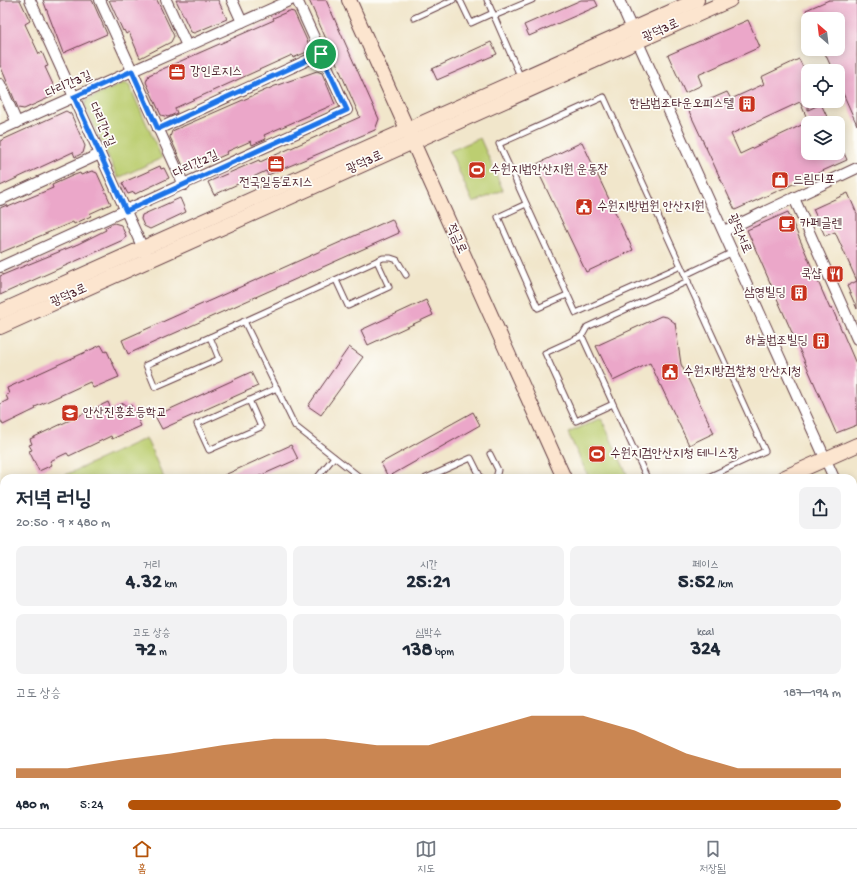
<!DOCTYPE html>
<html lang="ko">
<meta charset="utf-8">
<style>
body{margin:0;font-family:"Gochi Hand","Poor Story",sans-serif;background:#f2f2f3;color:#1f2937;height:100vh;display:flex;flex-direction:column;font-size:15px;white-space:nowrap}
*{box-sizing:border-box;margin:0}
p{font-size:13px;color:#747a83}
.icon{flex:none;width:22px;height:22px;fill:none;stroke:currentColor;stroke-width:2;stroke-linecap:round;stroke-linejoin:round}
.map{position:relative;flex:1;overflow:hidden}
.drawer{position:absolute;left:0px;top:474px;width:857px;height:354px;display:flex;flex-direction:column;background:#fff;border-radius:12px 12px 0 0;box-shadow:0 2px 10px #0003}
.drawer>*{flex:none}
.needle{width:26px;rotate:332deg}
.fabs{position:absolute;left:801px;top:12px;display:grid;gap:8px}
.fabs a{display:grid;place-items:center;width:44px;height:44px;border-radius:8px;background:#fff;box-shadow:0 2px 10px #0003;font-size:20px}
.pin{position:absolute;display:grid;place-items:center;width:34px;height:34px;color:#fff;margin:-17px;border:2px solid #fff;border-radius:50%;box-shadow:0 1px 4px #0007}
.round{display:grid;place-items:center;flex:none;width:42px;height:42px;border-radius:8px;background:#f2f2f3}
.head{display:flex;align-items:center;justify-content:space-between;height:68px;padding:0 16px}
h1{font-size:22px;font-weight:700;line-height:30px}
.stats{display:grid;grid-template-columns:repeat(3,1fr);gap:6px;height:68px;padding:4px 16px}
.stats div{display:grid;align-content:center;border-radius:8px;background:#f2f2f3;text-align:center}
.stats b{font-size:20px;font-weight:700}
.stats small{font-size:11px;font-weight:400}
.stats p{font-size:11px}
.chart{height:112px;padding:8px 16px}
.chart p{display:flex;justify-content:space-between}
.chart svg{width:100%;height:72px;margin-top:4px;fill:#b45309;opacity:.7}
ul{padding:0 16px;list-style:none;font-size:13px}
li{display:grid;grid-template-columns:64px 48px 1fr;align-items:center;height:30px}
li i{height:10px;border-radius:5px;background:#b45309}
.tabs{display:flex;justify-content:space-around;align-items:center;height:56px;border-top:1px solid #e0e1e3;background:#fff;font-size:11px;color:#747a83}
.tabs a{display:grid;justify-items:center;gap:2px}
.tabs .on{color:#b45309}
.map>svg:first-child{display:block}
</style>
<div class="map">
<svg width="857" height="828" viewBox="0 0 857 828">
<rect width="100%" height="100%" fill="#fdfcf7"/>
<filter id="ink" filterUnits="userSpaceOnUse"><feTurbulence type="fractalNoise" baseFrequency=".025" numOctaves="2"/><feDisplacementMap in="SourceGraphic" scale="8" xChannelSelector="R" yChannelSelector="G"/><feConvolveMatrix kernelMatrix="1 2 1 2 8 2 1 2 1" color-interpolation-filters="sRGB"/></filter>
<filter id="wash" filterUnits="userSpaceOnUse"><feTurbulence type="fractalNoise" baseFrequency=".012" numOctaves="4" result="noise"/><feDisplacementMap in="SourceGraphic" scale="16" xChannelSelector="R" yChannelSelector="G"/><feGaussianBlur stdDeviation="0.9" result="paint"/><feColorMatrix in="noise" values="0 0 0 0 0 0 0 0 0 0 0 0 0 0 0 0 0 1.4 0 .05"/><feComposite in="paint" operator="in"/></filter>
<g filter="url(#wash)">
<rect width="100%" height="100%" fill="#f1e6cb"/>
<g fill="#bcce71" stroke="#83764e">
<polygon points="124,83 129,85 162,158 118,178 85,105 87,100"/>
<polygon points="480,138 503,190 473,203 450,151"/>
<polygon points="601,418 627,474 618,478 589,478 568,433"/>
<polygon points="146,438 164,478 59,478"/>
<polygon points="337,824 686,824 687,828 339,828"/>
</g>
<g fill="#5db3d9" stroke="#546982">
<polygon points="0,668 4,670 4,729 0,720"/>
<polygon points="46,824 72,824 74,828 48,828"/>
</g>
<g id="blocks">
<g fill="#eba7c9">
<polygon points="0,0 20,0 30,21 25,24 39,54 42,52 48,66 45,67 56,91 53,96 24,109 18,108 0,65"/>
<polygon points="43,0 92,0 107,34 63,53"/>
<polygon points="109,0 157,0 174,36 171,42 140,58 129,32 126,34 124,30 123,31"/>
<polygon points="176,0 218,0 227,19 194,33 191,32"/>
<polygon points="309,0 326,0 379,119 375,130 268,175 266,171 214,195 208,182 259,160 260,162 360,117"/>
<polygon points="581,0 595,0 598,6 529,36 524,25"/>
<polygon points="829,0 857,0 857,125 838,82 838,71 833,71 823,49 838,49 838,19 810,19 806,10"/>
<polygon points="289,11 294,12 310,47 309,51 293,58 292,55 175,108 177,113 168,117 161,115 146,82 149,75 274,20 273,18"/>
<polygon points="748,20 760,47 698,75 702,85 685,93 668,55"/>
<polygon points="491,42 497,54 437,80 432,69"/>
<polygon points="799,59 808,78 808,110 821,104 830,123 809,123 800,102 731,134 740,154 808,122 808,153 844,153 847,160 735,210 688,109 727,92 731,99 764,84 761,77"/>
<polygon points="317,71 322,73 335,104 264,135 266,139 252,145 251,141 226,152 227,154 190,170 184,168 170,137 172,131 275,86"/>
<polygon points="66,111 71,114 85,146 83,153 75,157 73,152 0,186 0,141"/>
<polygon points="582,142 633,250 586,272 535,165"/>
<polygon points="160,166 161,169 164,168 169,178 135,194 134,192 128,194 122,183"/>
<polygon points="92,171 97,173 111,204 89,214 91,216 74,224 73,222 0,253 0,208 7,205 8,207 29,198 53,188 52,185 72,176 80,173 81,175"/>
<polygon points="848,193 857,214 857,309 847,286 857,281 835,232 825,236 813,209"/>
<polygon points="180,198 186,212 150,229 144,226 141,219 142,215"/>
<polygon points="788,212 830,309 832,308 857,366 857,425 836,433 747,230"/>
<polygon points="392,219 399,233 128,354 122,340"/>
<polygon points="114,223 121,225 126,236 123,240 0,295 0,276 78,244 106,230 105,228"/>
<polygon points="426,300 433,315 368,345 361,330"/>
<polygon points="661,316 667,317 675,323 681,364 714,433 689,445 650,363 613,381 596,346"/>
<polygon points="101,345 105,352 107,351 119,377 93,388 90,382 35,407 36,409 3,425 0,419 0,404 8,400 6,395 9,394 7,388"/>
<polygon points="349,347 363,357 321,415 308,406"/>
<polygon points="251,372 258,386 162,429 155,416"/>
<polygon points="108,402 111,409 124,403 126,407 131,405 141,426 112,439 111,436 69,456 67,453 50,461 52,465 39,471 29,451 32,450 29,445 32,444 30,439"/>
<polygon points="473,412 480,425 388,477 381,463"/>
<polygon points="291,445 298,459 255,478 218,478"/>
</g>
</g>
</g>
<g filter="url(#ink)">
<use href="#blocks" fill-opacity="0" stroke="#633d43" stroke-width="1"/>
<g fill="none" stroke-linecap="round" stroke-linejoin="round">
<defs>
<g id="lane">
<polyline points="460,0 471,23 493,13"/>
<polyline points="487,0 521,78"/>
<polyline points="494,16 532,0"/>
<polyline points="414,18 453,0"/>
<polyline points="526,204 498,217 538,308 567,295"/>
<polyline points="681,266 576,313 499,144 604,97 765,451 706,478"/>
<polyline points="685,275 733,252"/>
<polyline points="336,280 348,306 389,287 377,261"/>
<polyline points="244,321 295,426 361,478"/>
<polyline points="582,336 587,327 688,281"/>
<polyline points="210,337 383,258 391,258 397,260 406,275"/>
<polygon points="210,337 219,359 155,387 146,365"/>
<polyline points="249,400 261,427 209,450 197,424 277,388"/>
<polyline points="613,404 576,421 545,353 582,336 647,478"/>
<polyline points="490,454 498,470 496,478"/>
<polyline points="317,478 334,457"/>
<polyline points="426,478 471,458 481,478"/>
<polyline points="853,692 857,690"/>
</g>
<g id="street">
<polyline points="30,0 145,253"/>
<polyline points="100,0 184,185"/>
<polyline points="166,0 187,46"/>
<polyline points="232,0 242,22"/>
<polyline points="619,0 834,478"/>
<polyline points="0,84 17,123"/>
<polyline points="158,129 321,54"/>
<polyline points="0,130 291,0"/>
<polyline points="794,198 857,339"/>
<polyline points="0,200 100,154"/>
<polyline points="724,231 857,168"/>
<polyline points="0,267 347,110 297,0"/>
<polyline points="853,520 857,529"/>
</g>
<g id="secondary">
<polyline points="349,0 564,478"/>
<polyline points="0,312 697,0"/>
<polyline points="0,327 730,0"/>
<polyline points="783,478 857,445"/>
<polyline points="0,492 4,501"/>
<polyline points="853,815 857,813"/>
<polyline points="149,824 150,828"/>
<polyline points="716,824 718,828"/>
<polyline points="6,828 15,824"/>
<polyline points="825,828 834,824"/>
</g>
</defs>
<use href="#lane" stroke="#633d43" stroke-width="7"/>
<use href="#street" stroke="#633d43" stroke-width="12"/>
<use href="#secondary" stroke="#633d43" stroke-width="16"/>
<use href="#lane" stroke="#fff" stroke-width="5"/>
<use href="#street" stroke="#fff" stroke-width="10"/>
<use href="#secondary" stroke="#fce5cf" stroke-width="14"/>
</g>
</g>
<g fill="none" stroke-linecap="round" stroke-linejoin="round" filter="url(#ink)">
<defs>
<polygon id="route" points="321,54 347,110 126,211 74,97 132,71 158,129"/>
</defs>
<use href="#route" stroke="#fff" stroke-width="8"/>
<use href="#route" stroke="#1a73e8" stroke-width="5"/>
</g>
<defs>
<symbol id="office-square" viewBox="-11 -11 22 22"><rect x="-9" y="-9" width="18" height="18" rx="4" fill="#c8321e" stroke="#fdfcf7"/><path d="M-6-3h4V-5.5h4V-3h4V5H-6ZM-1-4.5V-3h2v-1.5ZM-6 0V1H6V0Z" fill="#fff"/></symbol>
<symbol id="building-square" viewBox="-11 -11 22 22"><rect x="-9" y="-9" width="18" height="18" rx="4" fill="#c8321e" stroke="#fdfcf7"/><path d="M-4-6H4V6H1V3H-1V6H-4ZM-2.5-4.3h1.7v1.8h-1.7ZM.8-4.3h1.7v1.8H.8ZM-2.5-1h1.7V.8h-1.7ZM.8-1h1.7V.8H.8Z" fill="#fff"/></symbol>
<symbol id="stadium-square" viewBox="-11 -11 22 22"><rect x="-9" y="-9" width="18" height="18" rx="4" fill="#c8321e" stroke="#fdfcf7"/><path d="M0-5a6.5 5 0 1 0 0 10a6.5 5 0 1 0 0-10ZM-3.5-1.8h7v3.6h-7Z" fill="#fff"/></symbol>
<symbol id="shop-square" viewBox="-11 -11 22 22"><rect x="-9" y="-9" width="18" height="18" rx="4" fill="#c8321e" stroke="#fdfcf7"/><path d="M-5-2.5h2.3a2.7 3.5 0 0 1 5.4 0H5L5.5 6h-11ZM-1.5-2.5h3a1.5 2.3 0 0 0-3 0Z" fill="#fff"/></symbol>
<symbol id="civic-square" viewBox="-11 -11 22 22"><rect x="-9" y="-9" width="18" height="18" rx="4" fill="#c8321e" stroke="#fdfcf7"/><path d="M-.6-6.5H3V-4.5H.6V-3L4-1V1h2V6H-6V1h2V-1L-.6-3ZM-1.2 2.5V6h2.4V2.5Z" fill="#fff"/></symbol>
<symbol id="cafe-square" viewBox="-11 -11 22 22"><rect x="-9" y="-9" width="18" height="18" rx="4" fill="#c8321e" stroke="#fdfcf7"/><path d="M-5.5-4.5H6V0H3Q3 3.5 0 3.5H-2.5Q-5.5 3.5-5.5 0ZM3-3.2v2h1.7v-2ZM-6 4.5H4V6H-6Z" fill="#fff"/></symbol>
<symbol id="restaurant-square" viewBox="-11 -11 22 22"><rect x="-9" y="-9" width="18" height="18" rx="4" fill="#c8321e" stroke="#fdfcf7"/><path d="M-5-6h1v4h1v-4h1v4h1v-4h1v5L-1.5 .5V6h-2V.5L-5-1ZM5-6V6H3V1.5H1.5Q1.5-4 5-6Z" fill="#fff"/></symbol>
<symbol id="school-square" viewBox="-11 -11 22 22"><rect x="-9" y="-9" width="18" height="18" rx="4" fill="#c8321e" stroke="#fdfcf7"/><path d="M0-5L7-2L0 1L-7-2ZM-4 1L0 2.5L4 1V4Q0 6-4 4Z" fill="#fff"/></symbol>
</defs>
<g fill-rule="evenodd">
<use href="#office-square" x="167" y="62" width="20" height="20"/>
<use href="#building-square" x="737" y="94" width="20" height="20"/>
<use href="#office-square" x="266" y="154" width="20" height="20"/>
<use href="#stadium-square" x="467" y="160" width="20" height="20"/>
<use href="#shop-square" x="770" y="170" width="20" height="20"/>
<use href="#civic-square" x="574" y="197" width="20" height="20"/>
<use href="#cafe-square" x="777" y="214" width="20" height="20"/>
<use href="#restaurant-square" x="825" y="264" width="20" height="20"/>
<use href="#building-square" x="789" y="283" width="20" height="20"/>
<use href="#building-square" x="811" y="331" width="20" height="20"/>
<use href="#civic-square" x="660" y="362" width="20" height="20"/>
<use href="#school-square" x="60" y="403" width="20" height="20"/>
<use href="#stadium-square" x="587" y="444" width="20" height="20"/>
</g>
<g text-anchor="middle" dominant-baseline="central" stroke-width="3.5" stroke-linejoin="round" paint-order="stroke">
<g font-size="13" fill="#4a1f2b" stroke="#fdfcf7">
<text transform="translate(661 31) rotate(-24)">광덕3로</text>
<text transform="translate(69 85) rotate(-24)">다리간3길</text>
<text transform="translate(101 125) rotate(66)">다리간1길</text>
<text transform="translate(365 163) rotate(-24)">광덕3로</text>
<text transform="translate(196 165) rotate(-25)">다리간2길</text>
<text transform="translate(739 234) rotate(67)">광덕서로</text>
<text transform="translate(456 239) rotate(66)">적금로</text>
<text transform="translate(69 296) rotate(-24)">광덕3로</text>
</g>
<g font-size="13" fill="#4a1f2b" stroke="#fdfcf7" text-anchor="start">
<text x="190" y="72">강인로지스</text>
<text x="734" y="104" text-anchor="end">한남법조타운오피스텔</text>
<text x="490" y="170">수원지법안산지원 운동장</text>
<text x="793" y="180">드림디포</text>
<text x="276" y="183" text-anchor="middle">전국일등로지스</text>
<text x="597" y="207">수원지방법원 안산지원</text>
<text x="800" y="224">카페글렌</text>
<text x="822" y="274" text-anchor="end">쿡샵</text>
<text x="786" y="293" text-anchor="end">삼영빌딩</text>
<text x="808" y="341" text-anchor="end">하눌법조빌딩</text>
<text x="683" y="372">수원지방검찰청 안산지청</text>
<text x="83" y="413">안산진흥초등학교</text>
<text x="610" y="454">수원지검안산지청 테니스장</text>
</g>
</g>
</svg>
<div class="fabs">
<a><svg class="needle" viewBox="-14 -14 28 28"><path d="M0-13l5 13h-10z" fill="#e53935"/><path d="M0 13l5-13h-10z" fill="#747a83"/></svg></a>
<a><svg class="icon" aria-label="locate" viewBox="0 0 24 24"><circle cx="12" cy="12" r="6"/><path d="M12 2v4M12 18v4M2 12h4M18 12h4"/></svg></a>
<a><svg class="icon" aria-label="layers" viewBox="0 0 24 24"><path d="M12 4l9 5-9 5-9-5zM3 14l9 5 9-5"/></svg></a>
</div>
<div class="pin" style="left:321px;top:54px;background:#1e9e55"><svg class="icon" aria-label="arrive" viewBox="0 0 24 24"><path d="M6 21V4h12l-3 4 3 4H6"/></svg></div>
<section class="drawer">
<div class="head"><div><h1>저녁 러닝</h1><p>20:50 · 9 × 480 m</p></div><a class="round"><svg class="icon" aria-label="share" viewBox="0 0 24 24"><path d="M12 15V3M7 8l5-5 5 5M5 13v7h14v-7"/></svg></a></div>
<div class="stats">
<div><p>거리</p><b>4.32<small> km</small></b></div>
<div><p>시간</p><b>25:21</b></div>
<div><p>페이스</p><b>5:52<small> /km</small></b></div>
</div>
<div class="stats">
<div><p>고도 상승</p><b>72<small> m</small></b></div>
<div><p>심박수</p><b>138<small> bpm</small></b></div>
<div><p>kcal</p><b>324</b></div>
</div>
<div class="chart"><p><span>고도 상승</span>187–194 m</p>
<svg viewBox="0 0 160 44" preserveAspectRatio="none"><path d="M0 44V38L10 38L20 33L30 29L40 24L50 20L60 20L70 24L80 24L90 15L100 6L110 6L120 15L130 29L140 38L150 38L160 38V44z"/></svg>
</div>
<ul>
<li><b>480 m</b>5:24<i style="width:100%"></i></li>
</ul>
</section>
</div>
<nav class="tabs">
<a class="on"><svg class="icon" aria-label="home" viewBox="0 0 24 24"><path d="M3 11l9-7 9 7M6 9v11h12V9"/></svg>홈</a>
<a><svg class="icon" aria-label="map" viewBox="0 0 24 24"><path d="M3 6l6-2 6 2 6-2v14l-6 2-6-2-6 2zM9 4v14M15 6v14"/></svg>지도</a>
<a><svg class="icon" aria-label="saved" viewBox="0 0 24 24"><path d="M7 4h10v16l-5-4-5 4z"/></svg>저장됨</a>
</nav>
